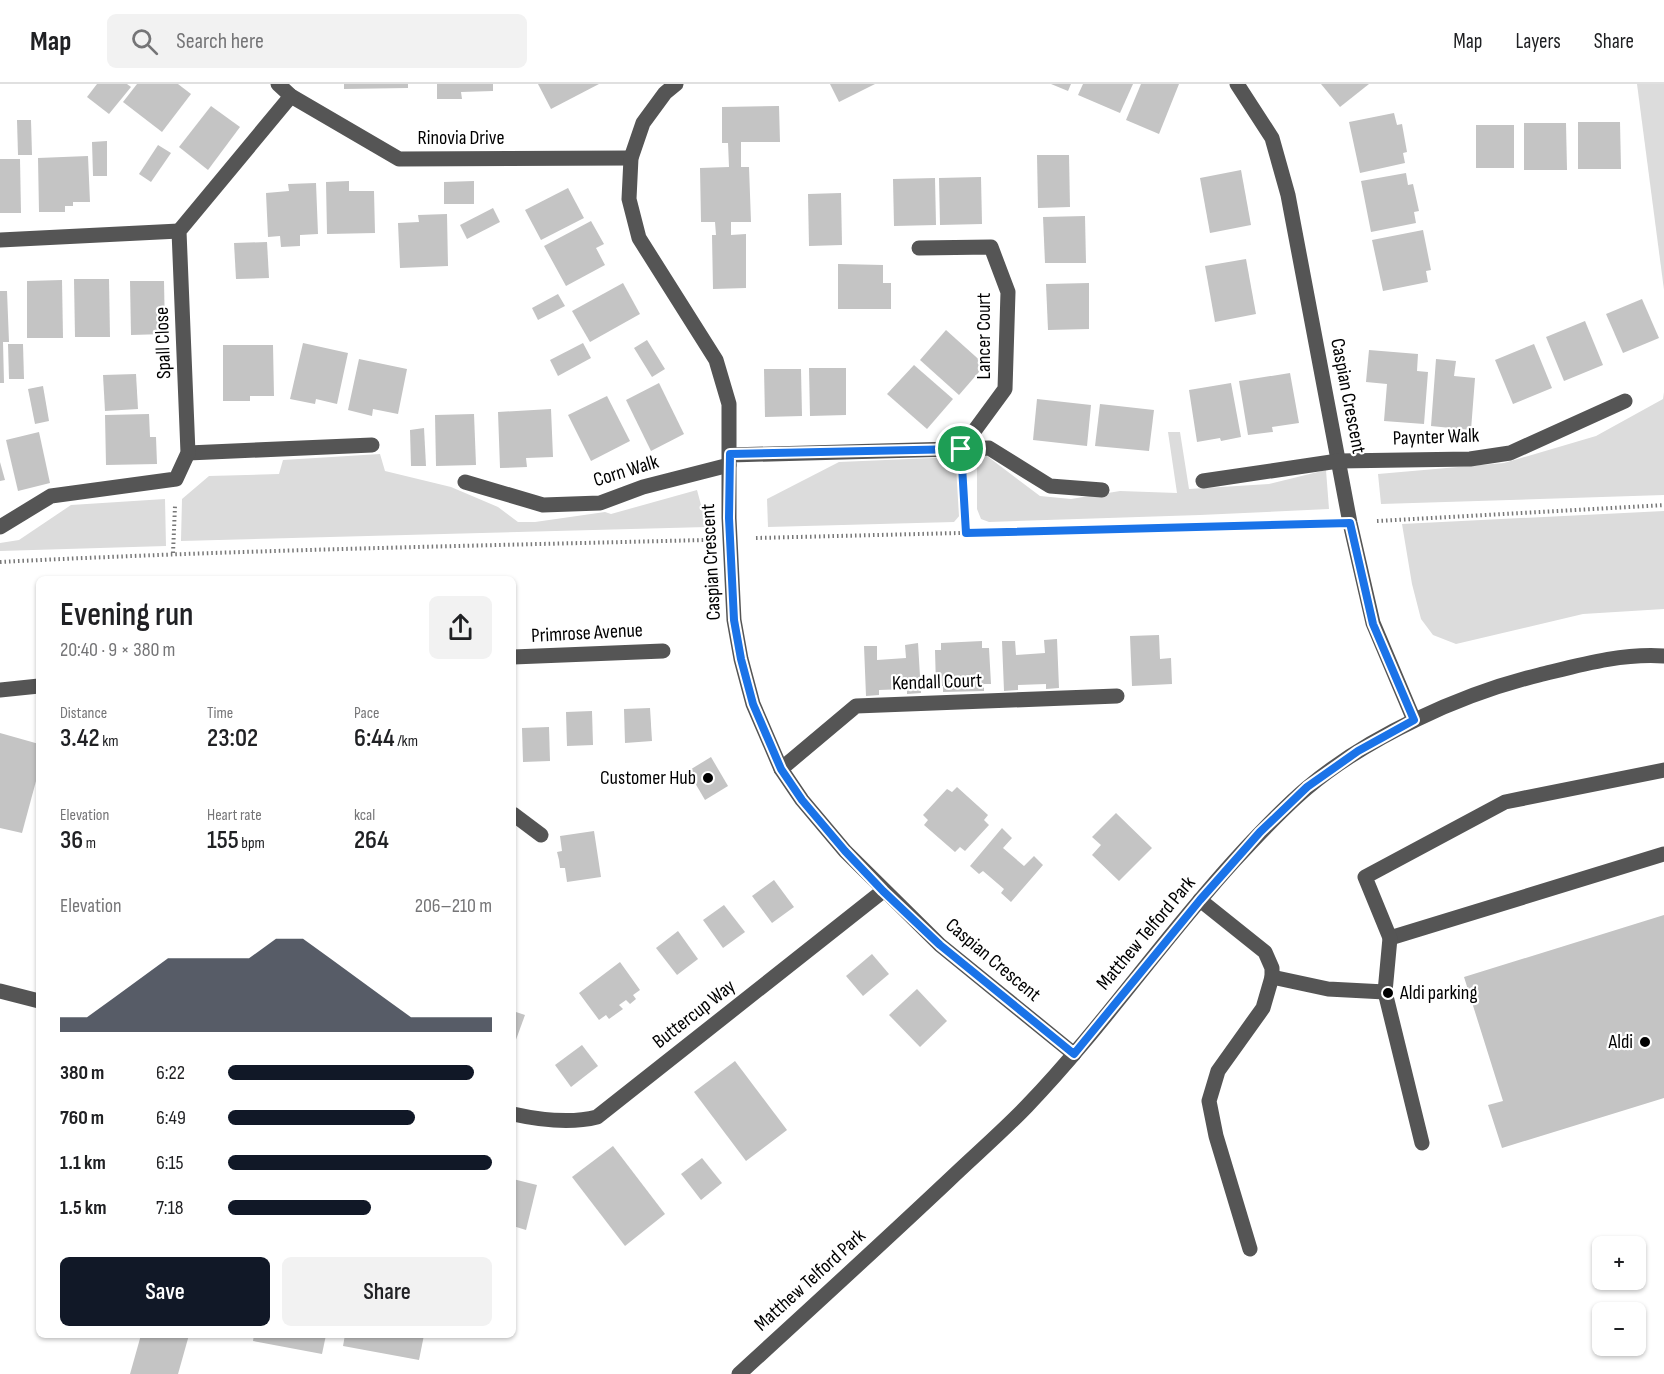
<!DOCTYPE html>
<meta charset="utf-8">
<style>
body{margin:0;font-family:"Sofia Sans Condensed",sans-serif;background:#f2f2f2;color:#202124;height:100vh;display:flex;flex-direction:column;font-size:22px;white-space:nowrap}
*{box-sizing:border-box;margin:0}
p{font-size:20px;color:#757577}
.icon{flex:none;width:33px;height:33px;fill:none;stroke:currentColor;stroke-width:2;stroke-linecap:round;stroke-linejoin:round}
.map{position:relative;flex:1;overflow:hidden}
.details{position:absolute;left:36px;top:492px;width:480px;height:762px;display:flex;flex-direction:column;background:#fff;border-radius:9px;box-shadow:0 2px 4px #0004}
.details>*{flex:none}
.controls{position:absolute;left:1592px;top:1152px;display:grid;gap:12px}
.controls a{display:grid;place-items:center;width:54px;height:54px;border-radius:9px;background:#fff;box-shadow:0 2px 4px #0004;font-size:30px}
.pin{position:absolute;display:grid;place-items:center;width:51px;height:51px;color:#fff;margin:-26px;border:3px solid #fff;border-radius:50%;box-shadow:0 2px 6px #0007}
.round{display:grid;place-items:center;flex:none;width:63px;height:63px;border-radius:9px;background:#f2f2f2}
.head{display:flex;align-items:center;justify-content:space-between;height:102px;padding:0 24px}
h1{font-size:33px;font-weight:600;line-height:45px}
.metrics{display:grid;grid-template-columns:repeat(3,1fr);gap:9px;height:102px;padding:6px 24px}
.metrics div{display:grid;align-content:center}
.metrics b{font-size:26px;font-weight:600}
.metrics small{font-size:16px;font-weight:400}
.metrics p{font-size:16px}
.chart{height:168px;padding:12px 24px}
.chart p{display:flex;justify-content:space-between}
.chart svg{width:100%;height:108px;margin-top:6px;fill:#111827;opacity:.7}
.cta{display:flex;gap:12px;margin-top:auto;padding:12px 24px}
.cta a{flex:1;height:69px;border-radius:9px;background:#111827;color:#fff;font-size:24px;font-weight:600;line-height:69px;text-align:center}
.cta a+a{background:#f2f2f2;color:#202124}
ul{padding:0 24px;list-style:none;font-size:20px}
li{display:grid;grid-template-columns:96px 72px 1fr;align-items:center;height:45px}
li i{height:15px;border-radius:8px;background:#111827}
header{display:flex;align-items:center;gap:36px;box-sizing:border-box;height:84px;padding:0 30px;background:#fff;border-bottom:2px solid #e0e0e0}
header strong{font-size:28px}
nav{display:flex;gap:33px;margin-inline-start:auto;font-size:21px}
.search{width:420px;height:54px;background:#f2f2f2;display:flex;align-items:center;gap:15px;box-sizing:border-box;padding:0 21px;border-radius:9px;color:#757577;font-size:22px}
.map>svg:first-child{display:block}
</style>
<header>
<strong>Map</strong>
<div class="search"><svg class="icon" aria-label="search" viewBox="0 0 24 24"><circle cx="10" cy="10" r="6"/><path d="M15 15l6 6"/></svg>Search here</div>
<nav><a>Map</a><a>Layers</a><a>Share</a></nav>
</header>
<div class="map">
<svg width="1664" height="1290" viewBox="0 0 1664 1290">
<rect width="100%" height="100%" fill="#fff"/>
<g fill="#dcdcdc">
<polygon points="1637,0 1664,0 1664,206"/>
<polygon points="1664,308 1664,411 1381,420 1378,390 1504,379 1596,352 1663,315"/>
<polygon points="1168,348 1180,348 1189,405 1269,400 1326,386 1329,425 1200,431 989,438 981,435 977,425 977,373 987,372 1040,412 1071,415 1120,407 1177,409"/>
<polygon points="380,370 385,387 451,403 498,423 518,438 535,438 605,428 611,430 697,406 707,443 181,457 182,415 209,392 279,390 283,376"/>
<polygon points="956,373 960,431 954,438 768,443 767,415 839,378"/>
<polygon points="165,415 166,462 0,467 0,459 19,456 71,421"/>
<polygon points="1664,427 1664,525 1583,530 1456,560 1433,551 1421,535 1412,500 1402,440"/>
</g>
<g fill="#c4c4c4">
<polygon points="97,0 127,0 131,3 109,30 87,13"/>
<polygon points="137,0 178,0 191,10 162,48 123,18"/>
<polygon points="344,0 408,0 408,4 344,5"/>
<polygon points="437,0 493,0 493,7 461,8 462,15 437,15"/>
<polygon points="538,0 599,0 551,25"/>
<polygon points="830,0 875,0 839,18"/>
<polygon points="1051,0 1071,0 1068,7"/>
<polygon points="1083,0 1133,0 1120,29 1078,11"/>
<polygon points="1141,0 1179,0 1159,50 1126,36"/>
<polygon points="1321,0 1369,0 1340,23"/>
<polygon points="211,22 240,43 208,86 179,63"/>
<polygon points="779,22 780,58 741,58 741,83 749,83 751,138 731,138 731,151 746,150 746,204 713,205 712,151 716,151 715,138 701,138 700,84 729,83 728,59 722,59 722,23"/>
<polygon points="1394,29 1397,41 1402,40 1407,68 1403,69 1405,79 1360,89 1349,38"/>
<polygon points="17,36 31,36 32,71 18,71"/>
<polygon points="1578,38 1620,38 1621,85 1578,85"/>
<polygon points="1524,39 1566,39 1567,86 1524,86"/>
<rect x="1476" y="41" width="38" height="43"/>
<polygon points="107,57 107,92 93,92 92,58"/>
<polygon points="158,61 171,69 151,98 139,90"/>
<polygon points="1037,71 1069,71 1070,123 1038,124"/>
<polygon points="88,72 90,118 73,118 73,122 65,122 65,128 39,128 38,74"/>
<polygon points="0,75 20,75 21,129 0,129"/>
<polygon points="1241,86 1251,141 1210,149 1200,94"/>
<polygon points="1406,89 1408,101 1413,100 1419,127 1414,128 1416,139 1371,148 1361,97"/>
<polygon points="981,93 982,140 940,141 939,94"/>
<polygon points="935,94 936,141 894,142 893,95"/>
<polygon points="349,97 349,107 374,107 375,149 327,150 326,98"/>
<polygon points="474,97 474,120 444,120 444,98"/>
<polygon points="316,99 318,150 300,151 300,162 281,163 280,152 268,153 266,109 289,107 288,100"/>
<polygon points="568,104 584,134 541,156 525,126"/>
<polygon points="841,109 842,161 809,162 808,110"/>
<polygon points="493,124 500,138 467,155 460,141"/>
<polygon points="447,130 448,182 400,184 398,139 419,138 418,131"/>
<polygon points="1085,132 1086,179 1045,179 1043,133"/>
<polygon points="591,137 604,160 596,164 605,181 566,202 544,162"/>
<polygon points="1423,146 1431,186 1426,187 1428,198 1383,207 1372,156"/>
<polygon points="267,158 269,194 236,195 234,159"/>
<polygon points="1246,175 1256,230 1215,238 1205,182"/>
<polygon points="838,180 883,181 883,199 891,199 891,225 838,225"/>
<polygon points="74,195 109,195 110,253 75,253"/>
<polygon points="62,196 63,254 27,254 27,197"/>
<polygon points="130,197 164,197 165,250 131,251"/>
<polygon points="623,199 640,230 590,258 572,227"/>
<polygon points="1089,199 1089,245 1048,246 1046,200"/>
<polygon points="0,207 7,207 9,258 3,258 4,299 0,299"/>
<polygon points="558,210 565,222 538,236 532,224"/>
<polygon points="1642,215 1659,254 1623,269 1606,230"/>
<polygon points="1585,237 1603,281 1564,297 1546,253"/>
<polygon points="946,246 985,281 959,311 920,276"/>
<polygon points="647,256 665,285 652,293 634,264"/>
<polygon points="303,259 348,269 337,320 316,315 315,320 290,315"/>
<polygon points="583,259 591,274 558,292 550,276"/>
<polygon points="8,260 23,260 24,295 9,295"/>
<polygon points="1534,260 1552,304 1513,320 1495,276"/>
<polygon points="223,261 273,261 274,312 250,312 250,317 223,317"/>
<polygon points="1369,266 1418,270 1417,287 1428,288 1424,340 1384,337 1387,300 1366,298"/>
<polygon points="359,275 407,285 398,330 373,325 372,332 348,326"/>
<polygon points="1436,275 1456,277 1454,292 1475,294 1471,346 1431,342"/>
<polygon points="914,281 953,315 927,345 887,310"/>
<polygon points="809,284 846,284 846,331 810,332"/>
<polygon points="764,285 801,285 802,332 765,333"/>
<polygon points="1290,289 1299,339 1272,343 1273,348 1248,351 1239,297"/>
<polygon points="136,290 138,325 105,327 103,291"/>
<polygon points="659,299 684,350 651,367 626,316"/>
<polygon points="1231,299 1241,353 1221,357 1220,354 1197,358 1189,306"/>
<polygon points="43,302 49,337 35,340 28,305"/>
<polygon points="607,312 630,357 591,377 568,331"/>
<polygon points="1037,315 1091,321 1087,362 1033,356"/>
<polygon points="1100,320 1154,326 1149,367 1095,362"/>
<polygon points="551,325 553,373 526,374 527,383 500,384 498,328"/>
<polygon points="149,330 150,353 156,353 157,380 106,381 105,331"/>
<polygon points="474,330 476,381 436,382 435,331"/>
<polygon points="424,344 426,382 411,382 410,346"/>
<polygon points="39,348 50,399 18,407 6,356"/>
<polygon points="0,378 5,396 0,397"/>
<polygon points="1159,551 1160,575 1171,574 1172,600 1132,602 1130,552"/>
<polygon points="1057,555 1059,604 1046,605 1046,600 1018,601 1018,606 1004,607 1002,557 1015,557 1016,571 1045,569 1044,556"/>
<polygon points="982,557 982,564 989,564 991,600 984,600 984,607 943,608 943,602 936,603 935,566 941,566 941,559"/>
<polygon points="918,559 921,609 907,610 907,605 879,606 879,611 866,612 864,562 877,562 877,576 906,574 905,561"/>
<polygon points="650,624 652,657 625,659 624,625"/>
<polygon points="592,627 593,661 567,662 566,628"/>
<polygon points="549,643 550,677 523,678 522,644"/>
<polygon points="0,649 39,660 39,686 22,749 0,744"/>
<polygon points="513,660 515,660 516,677 513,677"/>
<polygon points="711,673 728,702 705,716 688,687"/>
<polygon points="957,703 988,731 984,736 989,741 965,767 960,763 955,768 924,741 928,736 923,731 947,705 952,708"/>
<polygon points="1116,729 1152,764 1119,797 1092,771 1101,761 1092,753"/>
<polygon points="1002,744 1012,754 1003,764 1024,782 1034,772 1043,781 1011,818 1001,809 1004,805 983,787 979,790 970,782"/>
<polygon points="594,747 601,793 567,798 565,784 560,784 559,776 557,768 562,767 560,752"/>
<polygon points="774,796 794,823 772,839 752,812"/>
<polygon points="724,821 745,848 723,864 703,836"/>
<polygon points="1664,831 1664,1014 1502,1064 1488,1021 1503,1017 1464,893"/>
<polygon points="678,847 698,875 677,891 656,864"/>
<polygon points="872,870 889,890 863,912 846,892"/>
<polygon points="620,878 640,906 633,911 636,915 630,920 626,916 619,921 623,925 609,935 606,931 599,936 579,909"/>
<polygon points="917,905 947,937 920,963 889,931"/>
<polygon points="513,927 525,931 513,964"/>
<polygon points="582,961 598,982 571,1003 555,981"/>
<polygon points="735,977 787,1046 746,1077 694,1008"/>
<polygon points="613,1062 665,1130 625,1162 572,1093"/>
<polygon points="702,1074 722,1099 701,1116 681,1090"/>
<polygon points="513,1095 537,1101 526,1146 513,1142"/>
<polygon points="141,1251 189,1251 178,1290 130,1290"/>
<polygon points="254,1251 326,1251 322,1270 253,1257"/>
<polygon points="345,1251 424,1251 419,1276 343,1262"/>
</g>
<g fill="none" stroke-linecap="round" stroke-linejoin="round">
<g stroke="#777" stroke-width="4" stroke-dasharray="1.5 3" stroke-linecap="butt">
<polyline points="963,390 966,449"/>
<polyline points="1377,437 1664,421"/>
<polyline points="756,454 1325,440"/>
<polyline points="173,469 175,422"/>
<path d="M0 478C234 466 469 462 704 456"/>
</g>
<g stroke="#555" stroke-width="15">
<polyline points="278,0 291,12 399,75 631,74"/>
<polyline points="676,0 665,9 643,39 631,74 629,115 639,154 716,276 729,320 729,434 734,536 741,575 753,620 781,685 802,716 845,767 940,861 1074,970"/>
<polyline points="1237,0 1272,54 1288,111 1350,439 1373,539 1414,636"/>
<polyline points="0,156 179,147"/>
<polyline points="919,164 991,163 1008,208 1005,305 961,365"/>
<polyline points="188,369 372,361"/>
<polyline points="730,371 989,364 1050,402 1102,406"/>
<polyline points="1203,397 1338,377 1470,375 1510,369 1625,317"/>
<polyline points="465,398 543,421 600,419 643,403 729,381"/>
<polyline points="0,443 51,412 176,395 188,369 179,147 291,12"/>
<polyline points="513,573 663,567"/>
<polyline points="0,606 39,602"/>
<polyline points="781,685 856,622 1117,612"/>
<polyline points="513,730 541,751"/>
<polyline points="1200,816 1265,868 1272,884 1272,893 1263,924 1218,987 1209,1017 1216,1052 1250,1165"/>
<polyline points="1390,854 1664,770"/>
<polyline points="1272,893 1328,905 1385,908 1390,854 1365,793 1505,718 1664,686"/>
<polyline points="0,907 39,917"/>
<polyline points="1385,908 1422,1059"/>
<path d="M513 1030C540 1036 570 1040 597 1033L883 807"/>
<path d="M739 1290C809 1226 879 1162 948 1097 974 1072 1002 1048 1027 1022 1101 945 1162 856 1234 777 1257 752 1281 726 1307 704 1369 652 1461 610 1539 591 1580 581 1621 569 1664 572"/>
</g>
</g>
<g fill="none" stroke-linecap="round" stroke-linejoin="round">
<defs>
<polygon id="route" points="961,365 966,449 1350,439 1373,540 1414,636 1358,667 1307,703 1260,748 1200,816 1074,970 940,861 883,807 845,767 802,716 781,685 753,620 741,575 734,536 729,434 730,370"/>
</defs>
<use href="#route" stroke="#fff" stroke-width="12"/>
<use href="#route" stroke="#1a73e8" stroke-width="8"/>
</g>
<g fill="#000" stroke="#fff" stroke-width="2">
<circle cx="708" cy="694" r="6"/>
<circle cx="1388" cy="909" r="6"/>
<circle cx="1645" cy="958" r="6"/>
</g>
<g text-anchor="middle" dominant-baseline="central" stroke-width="4.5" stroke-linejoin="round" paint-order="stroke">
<g font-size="20" fill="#000" stroke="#fff">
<text x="461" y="54">Rinovia Drive</text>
<text transform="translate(984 252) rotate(-90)">Lancer Court</text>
<text transform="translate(163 259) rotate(-92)">Spall Close</text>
<text transform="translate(1348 312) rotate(79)">Caspian Crescent</text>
<text transform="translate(1436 353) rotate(-2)">Paynter Walk</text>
<text transform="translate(626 387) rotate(-17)">Corn Walk</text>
<text transform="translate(711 478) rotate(-93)">Caspian Crescent</text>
<text transform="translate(587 549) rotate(-3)">Primrose Avenue</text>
<text transform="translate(937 598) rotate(-2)">Kendall Court</text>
<text transform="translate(1146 849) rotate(-50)">Matthew Telford Park</text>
<text transform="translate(993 876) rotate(40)">Caspian Crescent</text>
<text transform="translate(694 930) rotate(-38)">Buttercup Way</text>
<text transform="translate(810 1196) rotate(-42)">Matthew Telford Park</text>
</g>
<g font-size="20" fill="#000" stroke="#fff" text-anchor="end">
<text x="696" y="694">Customer Hub</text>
<text x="1400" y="909" text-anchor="start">Aldi parking</text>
<text x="1633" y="958">Aldi</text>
</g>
</g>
</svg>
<div class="controls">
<a>+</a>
<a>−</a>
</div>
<div class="pin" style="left:961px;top:365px;background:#1e9e55"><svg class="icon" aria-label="arrive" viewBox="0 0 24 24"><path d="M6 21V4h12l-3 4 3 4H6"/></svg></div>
<section class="details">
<div class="head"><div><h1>Evening run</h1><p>20:40 · 9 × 380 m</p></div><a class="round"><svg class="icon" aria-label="share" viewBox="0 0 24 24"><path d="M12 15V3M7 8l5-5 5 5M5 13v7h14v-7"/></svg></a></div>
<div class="metrics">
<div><p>Distance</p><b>3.42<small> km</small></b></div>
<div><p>Time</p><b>23:02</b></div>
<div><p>Pace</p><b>6:44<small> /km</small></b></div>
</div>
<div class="metrics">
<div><p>Elevation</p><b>36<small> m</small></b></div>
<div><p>Heart rate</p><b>155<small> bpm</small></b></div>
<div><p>kcal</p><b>264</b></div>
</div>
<div class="chart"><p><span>Elevation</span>206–210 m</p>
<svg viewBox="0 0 160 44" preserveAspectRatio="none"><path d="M0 44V38L10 38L20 30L30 22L40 14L50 14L60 14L70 14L80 6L90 6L100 14L110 22L120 30L130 38L140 38L150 38L160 38V44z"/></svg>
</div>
<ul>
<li><b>380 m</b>6:22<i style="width:93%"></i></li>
<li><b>760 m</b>6:49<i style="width:71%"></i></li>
<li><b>1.1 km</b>6:15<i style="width:100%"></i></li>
<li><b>1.5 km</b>7:18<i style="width:54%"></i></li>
</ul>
<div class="cta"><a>Save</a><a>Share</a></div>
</section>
</div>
